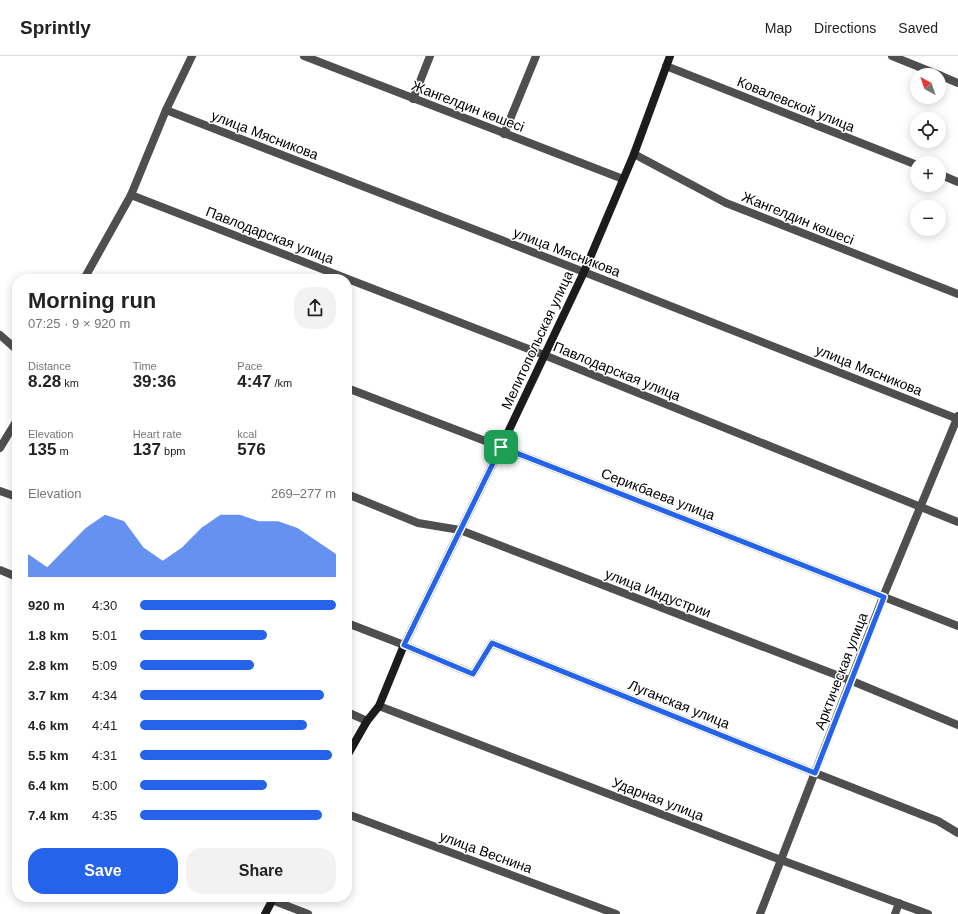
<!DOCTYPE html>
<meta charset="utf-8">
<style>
body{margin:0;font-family:Helvetica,sans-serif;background:#f2f2f2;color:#222;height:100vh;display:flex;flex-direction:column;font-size:15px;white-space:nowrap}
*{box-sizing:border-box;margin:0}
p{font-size:13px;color:#767676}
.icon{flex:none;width:22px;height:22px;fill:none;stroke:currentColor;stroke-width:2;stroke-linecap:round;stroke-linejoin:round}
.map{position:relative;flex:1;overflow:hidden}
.sheet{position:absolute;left:12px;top:218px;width:340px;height:628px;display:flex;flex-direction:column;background:#fff;border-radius:16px;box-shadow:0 2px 10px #0003}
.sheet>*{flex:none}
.needle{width:26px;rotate:320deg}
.fabs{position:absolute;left:910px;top:12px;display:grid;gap:8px}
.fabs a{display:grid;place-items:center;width:36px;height:36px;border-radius:50%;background:#fff;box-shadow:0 2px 10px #0003;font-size:20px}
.pin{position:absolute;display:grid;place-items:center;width:34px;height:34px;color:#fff;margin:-17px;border-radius:8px;box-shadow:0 2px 6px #0006}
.round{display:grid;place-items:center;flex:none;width:42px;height:42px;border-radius:16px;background:#f2f2f2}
.overview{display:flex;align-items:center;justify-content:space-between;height:68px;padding:0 16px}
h1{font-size:22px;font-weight:700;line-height:30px}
.figures{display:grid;grid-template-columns:repeat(3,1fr);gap:6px;height:68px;padding:4px 16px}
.figures div{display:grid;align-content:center}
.figures b{font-size:17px;font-weight:700}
.figures small{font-size:11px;font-weight:400}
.figures p{font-size:11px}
.chart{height:112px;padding:8px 16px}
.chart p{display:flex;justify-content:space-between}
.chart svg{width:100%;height:72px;margin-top:4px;fill:#2563eb;opacity:.7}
.cta{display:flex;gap:8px;margin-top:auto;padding:8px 16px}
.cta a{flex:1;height:46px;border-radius:16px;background:#2563eb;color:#fff;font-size:16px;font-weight:700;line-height:46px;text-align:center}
.cta a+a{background:#f2f2f2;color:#222}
ul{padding:0 16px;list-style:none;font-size:13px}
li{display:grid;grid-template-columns:64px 48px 1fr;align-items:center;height:30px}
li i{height:10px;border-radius:5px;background:#2563eb}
header{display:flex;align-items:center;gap:24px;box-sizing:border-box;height:56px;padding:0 20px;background:#fff;border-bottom:1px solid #e0e0e0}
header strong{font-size:19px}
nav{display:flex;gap:22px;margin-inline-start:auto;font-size:14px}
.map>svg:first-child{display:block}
</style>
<header>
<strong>Sprintly</strong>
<nav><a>Map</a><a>Directions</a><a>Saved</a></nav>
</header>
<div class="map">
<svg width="958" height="858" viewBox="0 0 958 858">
<rect width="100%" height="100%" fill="#fff"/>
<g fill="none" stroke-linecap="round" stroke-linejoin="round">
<g stroke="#4f4f4f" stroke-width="8">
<polyline points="304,0 623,123"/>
<polyline points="892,0 939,19"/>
<polyline points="666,10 917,109"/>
<polyline points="939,19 958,27"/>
<polyline points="413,43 430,0"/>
<polyline points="166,54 584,216 958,363"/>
<polyline points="504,78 536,0"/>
<polyline points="634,98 726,147 958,238"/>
<polyline points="939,118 958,126"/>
<polyline points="131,139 544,299 958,466"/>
<polyline points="84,223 131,139 166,54 192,0"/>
<polyline points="0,279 17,294"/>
<polyline points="347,332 501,391 958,570"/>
<polyline points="0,392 17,364"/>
<polyline points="0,435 17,441"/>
<polyline points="347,438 418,467 460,474 852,625 958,669"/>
<polyline points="0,514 17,521"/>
<polyline points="347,567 404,589 473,618 492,587 815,717 938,765 958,777"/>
<polyline points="379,650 781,804 928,858"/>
<polyline points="347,656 367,665"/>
<polyline points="347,758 616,858"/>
<polyline points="272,844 308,858"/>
<polyline points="760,858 883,541 958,360"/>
<polyline points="895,858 899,847"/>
</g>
<g stroke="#1c1c1c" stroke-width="8">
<polyline points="347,700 367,665 379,650 404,589 501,391 584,216 634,98 670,0"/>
<polyline points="265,858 274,841"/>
</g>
</g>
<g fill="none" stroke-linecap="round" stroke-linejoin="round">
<defs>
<polygon id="route" points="501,391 884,541 815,717 492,587 473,618 404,589"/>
</defs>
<use href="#route" stroke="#fff" stroke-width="8"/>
<use href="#route" stroke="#2563eb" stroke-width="5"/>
</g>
<g text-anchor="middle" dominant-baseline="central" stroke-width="3" stroke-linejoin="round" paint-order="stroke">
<g font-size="14" fill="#000" stroke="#fff">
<text transform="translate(796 48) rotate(22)">Ковалевской улица</text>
<text transform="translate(468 50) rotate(21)">Жангелдин көшесі</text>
<text transform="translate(265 79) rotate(21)">улица Мясникова</text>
<text transform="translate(798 162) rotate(22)">Жангелдин көшесі</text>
<text transform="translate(270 179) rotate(21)">Павлодарская улица</text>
<text transform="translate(567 196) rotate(21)">улица Мясникова</text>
<text transform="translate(537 284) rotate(-65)">Мелитопольская улица</text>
<text transform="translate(869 314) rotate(22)">улица Мясникова</text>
<text transform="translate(617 315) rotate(22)">Павлодарская улица</text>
<text transform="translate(658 438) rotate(21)">Серикбаева улица</text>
<text transform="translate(658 537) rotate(21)">улица Индустрии</text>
<text transform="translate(841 615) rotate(-69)">Арктическая улица</text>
<text transform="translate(679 648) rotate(22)">Луганская улица</text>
<text transform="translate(658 743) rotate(21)">Ударная улица</text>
<text transform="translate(486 796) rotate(20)">улица Веснина</text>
</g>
</g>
</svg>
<div class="fabs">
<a><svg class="needle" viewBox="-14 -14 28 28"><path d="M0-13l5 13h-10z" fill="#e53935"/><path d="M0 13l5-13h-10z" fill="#767676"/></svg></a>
<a><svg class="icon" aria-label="locate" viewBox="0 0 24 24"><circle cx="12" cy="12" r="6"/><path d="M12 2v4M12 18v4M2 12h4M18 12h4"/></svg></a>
<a>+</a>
<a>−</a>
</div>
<div class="pin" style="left:501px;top:391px;background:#1e9e55"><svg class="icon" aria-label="arrive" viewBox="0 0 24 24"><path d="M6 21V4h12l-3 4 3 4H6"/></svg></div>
<section class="sheet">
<div class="overview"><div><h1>Morning run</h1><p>07:25 · 9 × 920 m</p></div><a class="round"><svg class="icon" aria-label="share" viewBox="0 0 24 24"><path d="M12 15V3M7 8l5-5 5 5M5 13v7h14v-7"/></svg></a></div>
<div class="figures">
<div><p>Distance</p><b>8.28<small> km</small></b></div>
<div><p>Time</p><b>39:36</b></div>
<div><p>Pace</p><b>4:47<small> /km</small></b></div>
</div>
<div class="figures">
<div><p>Elevation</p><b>135<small> m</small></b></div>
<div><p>Heart rate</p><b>137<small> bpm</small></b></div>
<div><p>kcal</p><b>576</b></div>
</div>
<div class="chart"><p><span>Elevation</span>269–277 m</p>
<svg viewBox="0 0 160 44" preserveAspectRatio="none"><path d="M0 44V30L10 38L20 26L30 14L40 6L50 10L60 26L70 34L80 26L90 14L100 6L110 6L120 10L130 10L140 14L150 22L160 30V44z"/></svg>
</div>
<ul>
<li><b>920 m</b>4:30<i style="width:100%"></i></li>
<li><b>1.8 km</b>5:01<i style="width:65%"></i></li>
<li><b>2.8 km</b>5:09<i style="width:58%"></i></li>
<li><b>3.7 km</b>4:34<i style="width:94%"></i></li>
<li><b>4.6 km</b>4:41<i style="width:85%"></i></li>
<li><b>5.5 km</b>4:31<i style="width:98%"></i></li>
<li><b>6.4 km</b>5:00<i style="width:65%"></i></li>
<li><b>7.4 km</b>4:35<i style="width:93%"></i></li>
</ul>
<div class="cta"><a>Save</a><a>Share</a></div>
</section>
</div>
